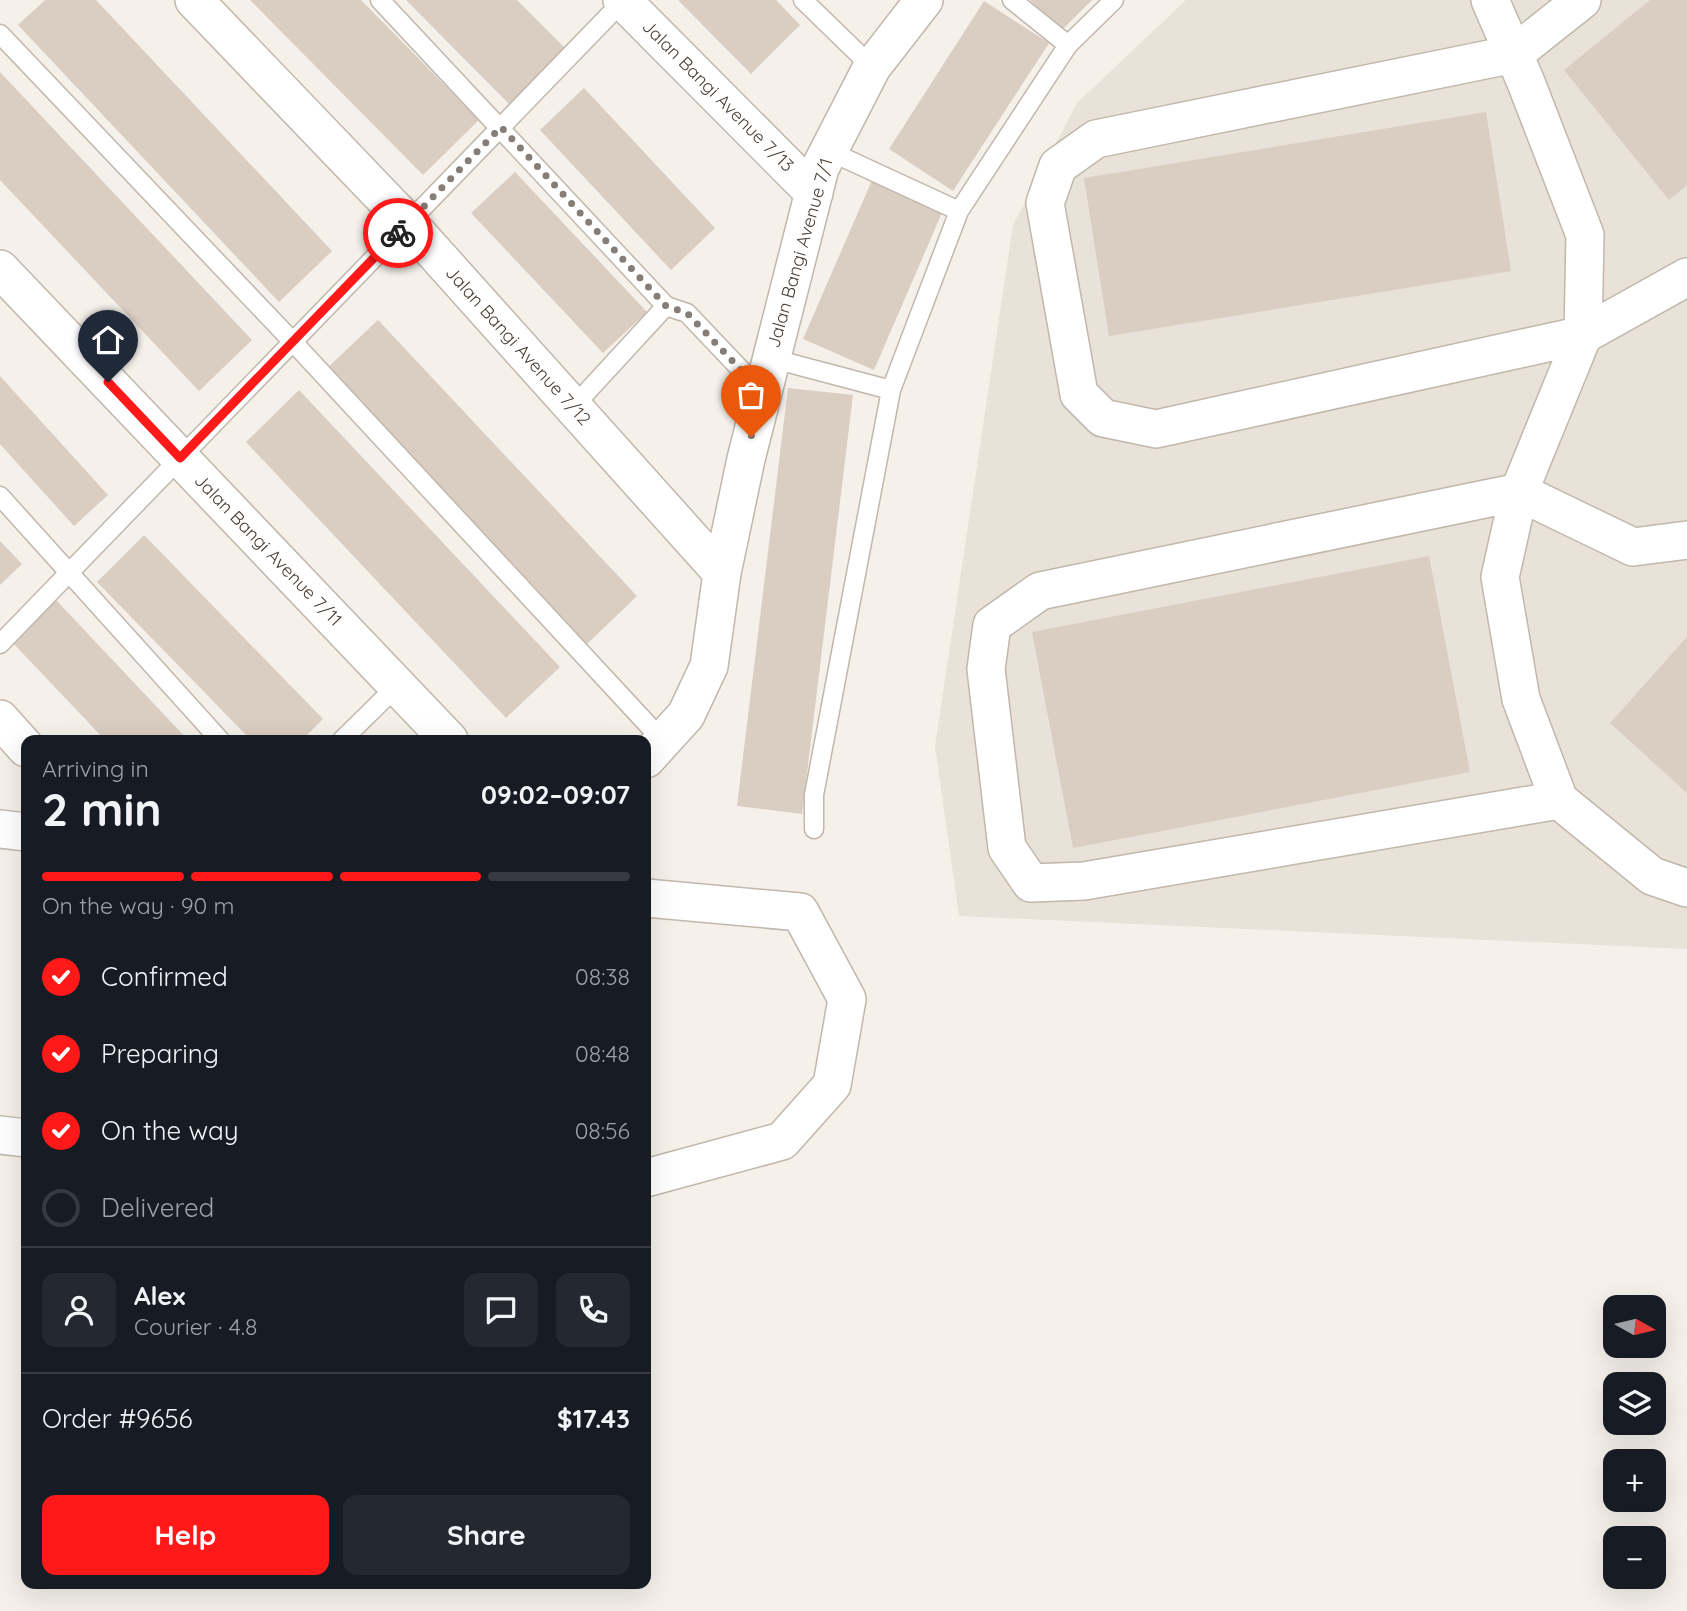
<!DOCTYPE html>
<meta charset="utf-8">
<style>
:root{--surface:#171b24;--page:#242831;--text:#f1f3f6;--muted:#9ea1a6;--line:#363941;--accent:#ff1918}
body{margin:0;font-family:Quicksand,sans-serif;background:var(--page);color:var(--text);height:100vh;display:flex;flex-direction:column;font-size:26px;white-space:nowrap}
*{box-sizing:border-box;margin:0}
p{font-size:23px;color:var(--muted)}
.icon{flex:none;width:38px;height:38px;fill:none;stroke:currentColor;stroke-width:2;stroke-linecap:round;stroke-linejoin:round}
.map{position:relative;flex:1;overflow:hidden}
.sheet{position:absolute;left:21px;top:735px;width:630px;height:854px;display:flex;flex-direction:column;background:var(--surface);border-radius:14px;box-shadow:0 7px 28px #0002}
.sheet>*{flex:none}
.needle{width:46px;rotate:98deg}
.fabs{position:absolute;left:1603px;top:1295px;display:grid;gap:14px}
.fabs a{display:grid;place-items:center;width:63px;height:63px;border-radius:14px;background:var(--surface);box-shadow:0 7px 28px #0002;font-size:35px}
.pin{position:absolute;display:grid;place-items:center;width:60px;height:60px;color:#fff;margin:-72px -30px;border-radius:50% 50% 50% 0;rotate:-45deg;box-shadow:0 0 7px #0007}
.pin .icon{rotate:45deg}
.courier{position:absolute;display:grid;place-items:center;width:70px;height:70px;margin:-35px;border:5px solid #ff1918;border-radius:50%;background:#fff;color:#222;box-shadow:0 2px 9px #0007}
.head em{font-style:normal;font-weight:800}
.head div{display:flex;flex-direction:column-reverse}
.head{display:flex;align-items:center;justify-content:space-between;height:119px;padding:0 21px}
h1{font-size:46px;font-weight:800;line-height:52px}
.bar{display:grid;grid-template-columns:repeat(4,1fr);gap:10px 7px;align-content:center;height:84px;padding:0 21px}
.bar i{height:9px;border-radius:5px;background:var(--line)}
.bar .active{background:var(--accent)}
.bar p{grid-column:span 4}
.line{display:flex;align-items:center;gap:18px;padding:0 21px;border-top:2px solid var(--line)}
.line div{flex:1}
.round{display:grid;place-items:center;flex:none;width:74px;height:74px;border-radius:14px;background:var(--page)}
ol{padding:0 21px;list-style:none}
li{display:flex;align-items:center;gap:21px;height:77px}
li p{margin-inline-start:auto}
li .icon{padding:7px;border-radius:50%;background:var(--accent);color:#fff;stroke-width:4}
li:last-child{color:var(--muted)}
li i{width:38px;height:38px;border:4px solid var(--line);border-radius:50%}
.primary-button{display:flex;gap:14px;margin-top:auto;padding:14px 21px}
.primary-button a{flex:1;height:80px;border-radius:14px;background:var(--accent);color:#fff;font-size:28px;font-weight:800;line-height:80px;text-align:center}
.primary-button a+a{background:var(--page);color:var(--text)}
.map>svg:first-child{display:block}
</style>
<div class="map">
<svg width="1687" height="1611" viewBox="0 0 1687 1611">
<rect width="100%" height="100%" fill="#f5f0ea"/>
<!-- residential -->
<path fill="#e9e2d8" d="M1186,0H1687V949L959,916L935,746L1013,225L1077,103Z"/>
<!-- building -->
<path fill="#dacdc2" d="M45,0H96L332,251L279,302L18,25Z
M250,0H361L479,120L423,175Z
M406,0H517L565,48L509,104Z
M678,0H776L800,25L751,74Z
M1030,0H1092L1061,31Z
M1650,0H1687V185L1669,200L1564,70Z
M984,1L1049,43L953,191L889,149Z
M0,72L252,340L199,391L0,180Z
M584,88L715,228L671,270L540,130Z
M1486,112L1511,271L1109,336L1084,178Z
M515,172L647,312L603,353L471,213Z
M873,178L944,208L874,370L803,339Z
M378,320L637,596L584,647L324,371Z
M0,376L108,495L74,526L0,444Z
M788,388L853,395L802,814L737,806Z
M299,390L560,667L506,718L246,442Z
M144,535L323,719L302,740H251L97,582Z
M0,541L22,564L0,585Z
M1429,556L1470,772L1073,848L1032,632Z
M56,600L188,740H105L12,642Z
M1687,637V793L1610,723Z"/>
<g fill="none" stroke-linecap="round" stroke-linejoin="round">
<defs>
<path id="service" d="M380,0L666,306
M803,0L872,67
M1012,0L1068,45
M0,34L293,342L663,741
M829,151L959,211
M770,358L891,390
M573,407L666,306L687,313L762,392
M0,496L220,740
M0,644L623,1
M342,740L397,686
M814,829V795L891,390L959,211L1068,45L1114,0"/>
<path id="minor" d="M194,0L408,223L722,573
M622,0L814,193
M1490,0L1525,80L1585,235L1583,335L1519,492L1500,577L1521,699L1559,800L1652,876L1687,888
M1582,0L1514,54L1096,139L1058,166L1045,203L1079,394L1103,418L1156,429L1583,335L1687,277
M0,269L449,740
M0,719L26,748
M646,759L686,715L709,666L722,573L746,459L820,168L872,67L924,0
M1559,800L1084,881L1031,883L1007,848L986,669L992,625L1040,591L1519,492L1633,547L1687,540
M0,829L26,832
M646,898L800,912L847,999L832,1085L782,1141L646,1178
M0,1135L26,1138"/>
</defs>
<!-- service casing -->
<use href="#service" stroke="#c1b7ac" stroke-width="21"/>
<!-- minor casing -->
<use href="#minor" stroke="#c1b7ac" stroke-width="40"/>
<!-- service -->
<use href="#service" stroke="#fff" stroke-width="18"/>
<!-- minor -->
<use href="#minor" stroke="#fff" stroke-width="37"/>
</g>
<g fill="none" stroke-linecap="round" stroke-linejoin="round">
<!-- done -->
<path stroke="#867e76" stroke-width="7" stroke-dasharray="0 12.6" d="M398,233L501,127L666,306L687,313L762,392L751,437"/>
<!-- route -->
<path stroke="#ff1918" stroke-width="9" d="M108,382L180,458L398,233"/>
</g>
<g text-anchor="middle" stroke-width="5" stroke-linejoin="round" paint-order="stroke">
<!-- street labels -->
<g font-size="18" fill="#4a4038" stroke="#fff">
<text transform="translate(718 96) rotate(45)" y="6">Jalan Bangi Avenue 7/13</text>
<text transform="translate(800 253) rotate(-74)" y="6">Jalan Bangi Avenue 7/1</text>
<text transform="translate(518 346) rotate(48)" y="6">Jalan Bangi Avenue 7/12</text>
<text transform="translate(268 550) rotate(46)" y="6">Jalan Bangi Avenue 7/11</text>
</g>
</g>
</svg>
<div class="fabs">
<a><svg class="needle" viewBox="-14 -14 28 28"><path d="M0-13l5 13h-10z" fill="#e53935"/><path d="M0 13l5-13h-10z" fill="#9ea1a6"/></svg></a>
<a><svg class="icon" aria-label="layers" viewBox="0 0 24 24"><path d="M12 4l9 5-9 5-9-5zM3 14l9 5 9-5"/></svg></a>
<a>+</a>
<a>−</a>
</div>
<div class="pin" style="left:751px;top:437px;background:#ea580c"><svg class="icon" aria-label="bag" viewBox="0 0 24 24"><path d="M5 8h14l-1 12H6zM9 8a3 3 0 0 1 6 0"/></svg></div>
<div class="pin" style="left:108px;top:382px;background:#1f2937"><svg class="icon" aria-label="home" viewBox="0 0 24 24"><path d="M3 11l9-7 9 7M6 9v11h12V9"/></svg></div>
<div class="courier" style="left:398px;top:233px"><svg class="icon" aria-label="bike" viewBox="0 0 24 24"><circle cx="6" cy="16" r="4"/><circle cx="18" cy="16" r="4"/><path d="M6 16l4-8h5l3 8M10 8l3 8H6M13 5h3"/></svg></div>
<section class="sheet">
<div class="head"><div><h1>2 min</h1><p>Arriving in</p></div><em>09:02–09:07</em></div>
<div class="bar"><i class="active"></i><i class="active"></i><i class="active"></i><i></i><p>On the way · 90 m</p></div>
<ol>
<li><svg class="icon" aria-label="check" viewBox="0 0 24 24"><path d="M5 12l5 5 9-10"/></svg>Confirmed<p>08:38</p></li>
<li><svg class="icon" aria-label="check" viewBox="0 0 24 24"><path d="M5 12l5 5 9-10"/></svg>Preparing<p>08:48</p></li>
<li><svg class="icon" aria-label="check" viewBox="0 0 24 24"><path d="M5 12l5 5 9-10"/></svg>On the way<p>08:56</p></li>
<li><i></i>Delivered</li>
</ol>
<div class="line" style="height:126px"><a class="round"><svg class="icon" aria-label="person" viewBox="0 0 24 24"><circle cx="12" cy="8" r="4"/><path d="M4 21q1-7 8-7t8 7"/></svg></a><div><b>Alex</b><p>Courier · 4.8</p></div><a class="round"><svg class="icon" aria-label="chat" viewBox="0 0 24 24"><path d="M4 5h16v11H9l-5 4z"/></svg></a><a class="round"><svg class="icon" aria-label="phone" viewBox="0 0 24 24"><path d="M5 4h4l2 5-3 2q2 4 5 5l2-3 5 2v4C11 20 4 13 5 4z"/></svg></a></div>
<div class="line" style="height:91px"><div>Order #9656</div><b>$17.43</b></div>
<div class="primary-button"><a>Help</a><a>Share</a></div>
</section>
</div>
